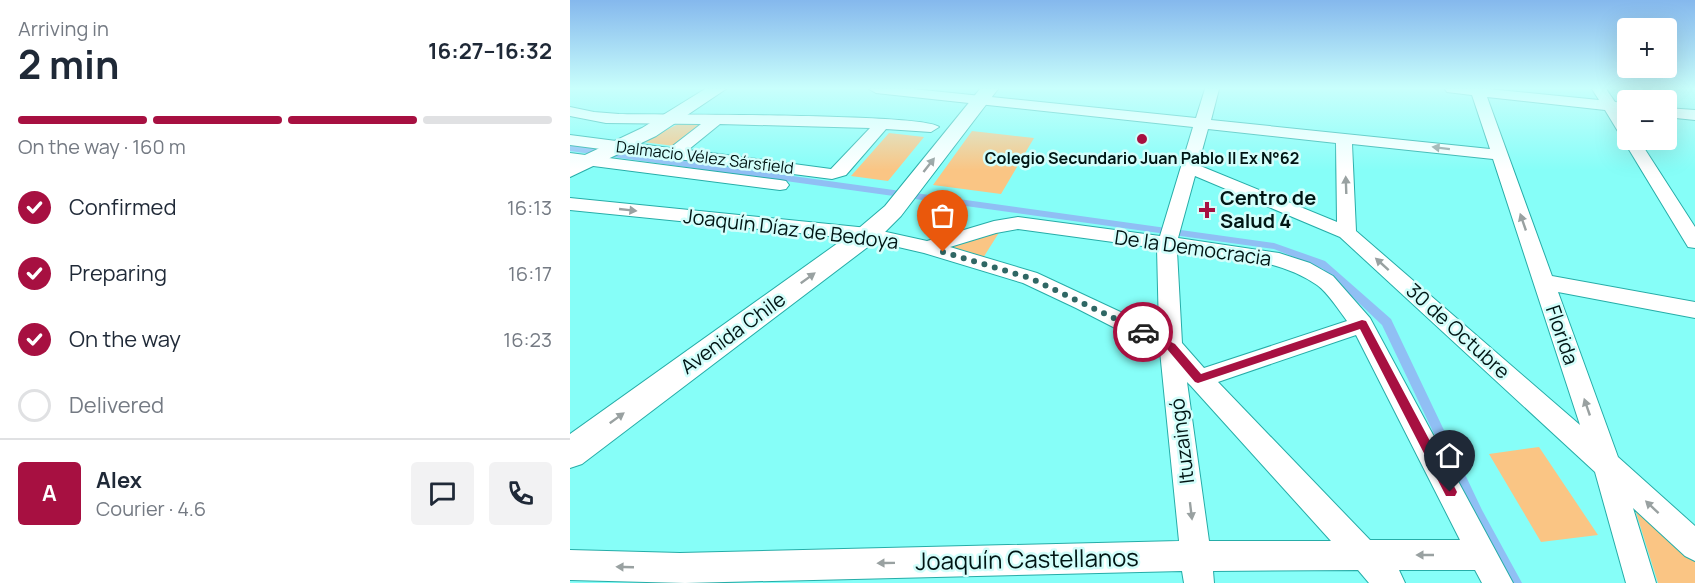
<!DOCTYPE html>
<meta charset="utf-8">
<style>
:root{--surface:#fff;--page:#f2f2f3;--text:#1f2937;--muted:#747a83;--line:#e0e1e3;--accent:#a71041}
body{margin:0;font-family:Manrope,sans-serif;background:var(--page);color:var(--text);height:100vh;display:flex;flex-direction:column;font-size:22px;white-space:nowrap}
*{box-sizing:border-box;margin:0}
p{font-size:20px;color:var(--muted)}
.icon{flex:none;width:33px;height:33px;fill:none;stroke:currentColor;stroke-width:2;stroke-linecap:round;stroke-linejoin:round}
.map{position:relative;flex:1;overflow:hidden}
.details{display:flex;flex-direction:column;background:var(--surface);width:570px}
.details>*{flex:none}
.tools{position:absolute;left:1047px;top:18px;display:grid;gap:12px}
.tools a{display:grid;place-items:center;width:60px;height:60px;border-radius:6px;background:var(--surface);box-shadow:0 6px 24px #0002;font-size:30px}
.pin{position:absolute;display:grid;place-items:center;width:51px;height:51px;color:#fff;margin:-62px -26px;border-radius:50% 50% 50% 0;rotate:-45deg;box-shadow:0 0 6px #0007}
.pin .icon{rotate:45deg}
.courier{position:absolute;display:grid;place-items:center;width:60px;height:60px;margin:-30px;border:4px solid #a71041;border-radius:50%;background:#fff;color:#222;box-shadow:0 2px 8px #0007}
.head em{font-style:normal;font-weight:700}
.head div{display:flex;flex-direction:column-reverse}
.head{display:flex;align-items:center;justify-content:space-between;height:102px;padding:0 18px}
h1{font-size:39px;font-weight:700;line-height:45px}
.bar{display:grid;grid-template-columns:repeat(4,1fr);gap:9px 6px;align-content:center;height:72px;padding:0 18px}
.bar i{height:8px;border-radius:4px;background:var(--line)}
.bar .selected{background:var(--accent)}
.bar p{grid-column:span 4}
.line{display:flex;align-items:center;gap:15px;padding:0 18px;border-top:2px solid var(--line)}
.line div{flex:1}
.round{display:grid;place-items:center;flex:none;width:63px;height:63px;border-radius:6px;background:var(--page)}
ol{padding:0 18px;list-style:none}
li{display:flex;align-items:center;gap:18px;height:66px}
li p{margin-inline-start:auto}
li .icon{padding:6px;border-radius:50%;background:var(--accent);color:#fff;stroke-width:4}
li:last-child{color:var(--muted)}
li i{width:33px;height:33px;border:3px solid var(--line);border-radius:50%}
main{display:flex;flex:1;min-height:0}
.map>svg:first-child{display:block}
</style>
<main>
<section class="details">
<div class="head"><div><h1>2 min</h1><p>Arriving in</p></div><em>16:27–16:32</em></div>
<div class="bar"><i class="selected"></i><i class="selected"></i><i class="selected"></i><i></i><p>On the way · 160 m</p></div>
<ol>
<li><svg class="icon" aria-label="check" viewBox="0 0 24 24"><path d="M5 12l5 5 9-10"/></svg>Confirmed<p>16:13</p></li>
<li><svg class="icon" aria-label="check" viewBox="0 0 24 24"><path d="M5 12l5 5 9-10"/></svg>Preparing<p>16:17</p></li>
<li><svg class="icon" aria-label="check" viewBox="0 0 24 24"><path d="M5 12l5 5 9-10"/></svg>On the way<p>16:23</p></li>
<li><i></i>Delivered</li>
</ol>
<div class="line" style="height:108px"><b class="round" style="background:var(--accent);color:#fff">A</b><div><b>Alex</b><p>Courier · 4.6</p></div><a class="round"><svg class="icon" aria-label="chat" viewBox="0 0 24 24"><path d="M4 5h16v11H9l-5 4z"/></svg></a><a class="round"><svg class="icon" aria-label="phone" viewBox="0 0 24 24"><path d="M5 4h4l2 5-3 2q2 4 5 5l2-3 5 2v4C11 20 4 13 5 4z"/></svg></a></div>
</section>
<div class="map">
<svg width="1125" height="583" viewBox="0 0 1125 583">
<rect width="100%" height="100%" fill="#86fef8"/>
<!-- green -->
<path fill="#fac584" d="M112,122L136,123L104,146L73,142Z
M402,131L464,138L431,194L363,185Z
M319,133L354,137L318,181L281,176Z
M430,231L413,258L369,247Z
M969,447L1028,535L971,542L919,454Z
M1063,503L1125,561V583H1088Z"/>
<!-- water -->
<path fill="#90bff4" d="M0,145L704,243L755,261L821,319L912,510L952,583H939L901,511L812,325L753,269L704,249L0,151Z"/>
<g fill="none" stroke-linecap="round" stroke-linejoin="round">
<defs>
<path id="minor" d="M299,89H343L626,118L635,89H649L641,120L920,149L902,95L877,92L875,89H918L1029,100L1022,89H1036L1045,102L1058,103V112H1051L1058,122V140H1069L1125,227V248L1118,247L1035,110L917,97L982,276L1125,302V318L988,292L1048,457L1125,526V561L1115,556L1063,508L1086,583H1056L1025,472L770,237L625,176L608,238L709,253L740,263L763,276L800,318L943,583H912L905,570H829L835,583H799L788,570L643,571L644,583H614L612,571L115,583L0,580V550L110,553L609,541L590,351L506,308L453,283L354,253L298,240L0,210V198L298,228L357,241L424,221L448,217L590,236L623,127L306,93ZM638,129L766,143L767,222L628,165ZM782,144L923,159L1010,425L786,231ZM448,229L587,248L589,330L467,273L380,247L426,233ZM607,251C653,257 707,257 747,285C758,293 768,309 777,321L634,368L612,343ZM786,335L890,540H800L648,382ZM617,382L621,386L761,541H639Z
M0,107L24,112L49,114C87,115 357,113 369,127L361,132L316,129L276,175L262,179L0,145V135L100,148L131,124L36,123L0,116ZM150,124L300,128L261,169L118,150Z
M1096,108L1125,110V120L1096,117Z
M0,153L210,180L216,181L219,185L216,189L210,190L0,163Z"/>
<path id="major" d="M135,89H156L86,136L0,177V162L72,128Z
M410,89H428L331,216L307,240L12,464L0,468V434L289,228L315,206Z"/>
</defs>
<!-- minor casing -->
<use href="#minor" stroke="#26ada8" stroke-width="2"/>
<!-- major casing -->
<use href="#major" stroke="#26ada8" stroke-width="2"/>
<!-- minor -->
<use href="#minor" fill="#fff" fill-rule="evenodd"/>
<!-- major -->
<use href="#major" fill="#fff" fill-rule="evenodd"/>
</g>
<!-- one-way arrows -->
<defs><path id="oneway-solid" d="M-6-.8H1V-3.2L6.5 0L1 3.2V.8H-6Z" transform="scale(1.5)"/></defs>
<g fill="#99a1a1">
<use href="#oneway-solid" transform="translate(871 148) rotate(-173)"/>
<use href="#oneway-solid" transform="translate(359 165) rotate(-52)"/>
<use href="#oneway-solid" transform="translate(776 185) rotate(-92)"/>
<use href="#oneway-solid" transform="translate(58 210) rotate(6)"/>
<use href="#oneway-solid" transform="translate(953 222) rotate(-109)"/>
<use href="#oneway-solid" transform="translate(812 264) rotate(-138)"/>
<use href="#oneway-solid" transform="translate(238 278) rotate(-36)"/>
<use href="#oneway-solid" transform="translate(1017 407) rotate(-109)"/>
<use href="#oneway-solid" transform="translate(47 418) rotate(-36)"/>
<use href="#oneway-solid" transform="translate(1082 507) rotate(-137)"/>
<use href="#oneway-solid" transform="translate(621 511) rotate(83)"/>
<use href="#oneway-solid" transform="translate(855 555) rotate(180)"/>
<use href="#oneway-solid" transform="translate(316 563) rotate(179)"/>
<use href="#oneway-solid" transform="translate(55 567) rotate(-178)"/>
</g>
<!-- sky -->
<linearGradient id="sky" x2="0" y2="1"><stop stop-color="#85b8ed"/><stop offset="0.52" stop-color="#c9fffc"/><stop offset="1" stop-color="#c9fffc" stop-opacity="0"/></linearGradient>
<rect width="1125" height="170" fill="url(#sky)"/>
<!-- route -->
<path fill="#a71041" d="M792,320L796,321L885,488L887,492L885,496H876L790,329L628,383L625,382L597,349L568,332L573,328L605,344L631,374Z"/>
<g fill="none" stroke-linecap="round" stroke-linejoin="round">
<!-- done -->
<path stroke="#2f6764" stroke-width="6" stroke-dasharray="0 10.8" d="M373,252L460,278L573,332"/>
</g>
<!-- markers -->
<g fill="#a71041" stroke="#d3fefb" stroke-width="2">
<circle cx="572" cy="139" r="6"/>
<path d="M634 201h6v6h6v6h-6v6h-6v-6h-6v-6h6z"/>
</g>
<g text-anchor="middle" stroke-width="5" stroke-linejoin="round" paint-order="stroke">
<!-- far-street labels -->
<g font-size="16" fill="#001514" stroke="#d3fefb">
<text transform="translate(135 157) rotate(7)" y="6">Dalmacio Vélez Sársfield</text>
</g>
<!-- far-poi labels -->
<g font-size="16" font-weight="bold" fill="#001514" stroke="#d3fefb">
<text x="572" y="164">Colegio Secundario Juan Pablo II Ex N°62</text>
</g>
<!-- poi labels -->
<g font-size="20" font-weight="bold" fill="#001514" stroke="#d3fefb" text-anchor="start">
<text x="650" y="205">Centro de<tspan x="650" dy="23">Salud 4</tspan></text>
</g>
<!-- street labels -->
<g font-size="20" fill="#001514" stroke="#d3fefb">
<text transform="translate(221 229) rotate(7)" y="7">Joaquín Díaz de Bedoya</text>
<text transform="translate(623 248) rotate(8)" y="7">De la Democracia</text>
<text transform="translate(888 331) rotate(42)" y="7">30 de Octubre</text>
<text transform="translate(163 333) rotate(-36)" y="7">Avenida Chile</text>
<text transform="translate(992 335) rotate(71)" y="7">Florida</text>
<text transform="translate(612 441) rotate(-97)" y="7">Ituzaingó</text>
</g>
<!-- near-street labels -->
<g font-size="24" fill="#001514" stroke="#d3fefb">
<text transform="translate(457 560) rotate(-1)" y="8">Joaquín Castellanos</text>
</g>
</g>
</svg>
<div class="tools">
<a>+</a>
<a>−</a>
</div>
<div class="pin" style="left:373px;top:252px;background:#ea580c"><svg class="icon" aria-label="bag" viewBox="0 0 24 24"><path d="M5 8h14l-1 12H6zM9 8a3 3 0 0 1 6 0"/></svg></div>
<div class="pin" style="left:880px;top:492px;background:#1f2937"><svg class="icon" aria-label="home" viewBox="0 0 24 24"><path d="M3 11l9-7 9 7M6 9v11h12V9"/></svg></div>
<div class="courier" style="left:573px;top:332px"><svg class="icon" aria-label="car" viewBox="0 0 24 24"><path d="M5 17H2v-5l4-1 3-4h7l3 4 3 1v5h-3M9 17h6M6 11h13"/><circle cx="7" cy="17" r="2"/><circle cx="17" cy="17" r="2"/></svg></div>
</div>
</main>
